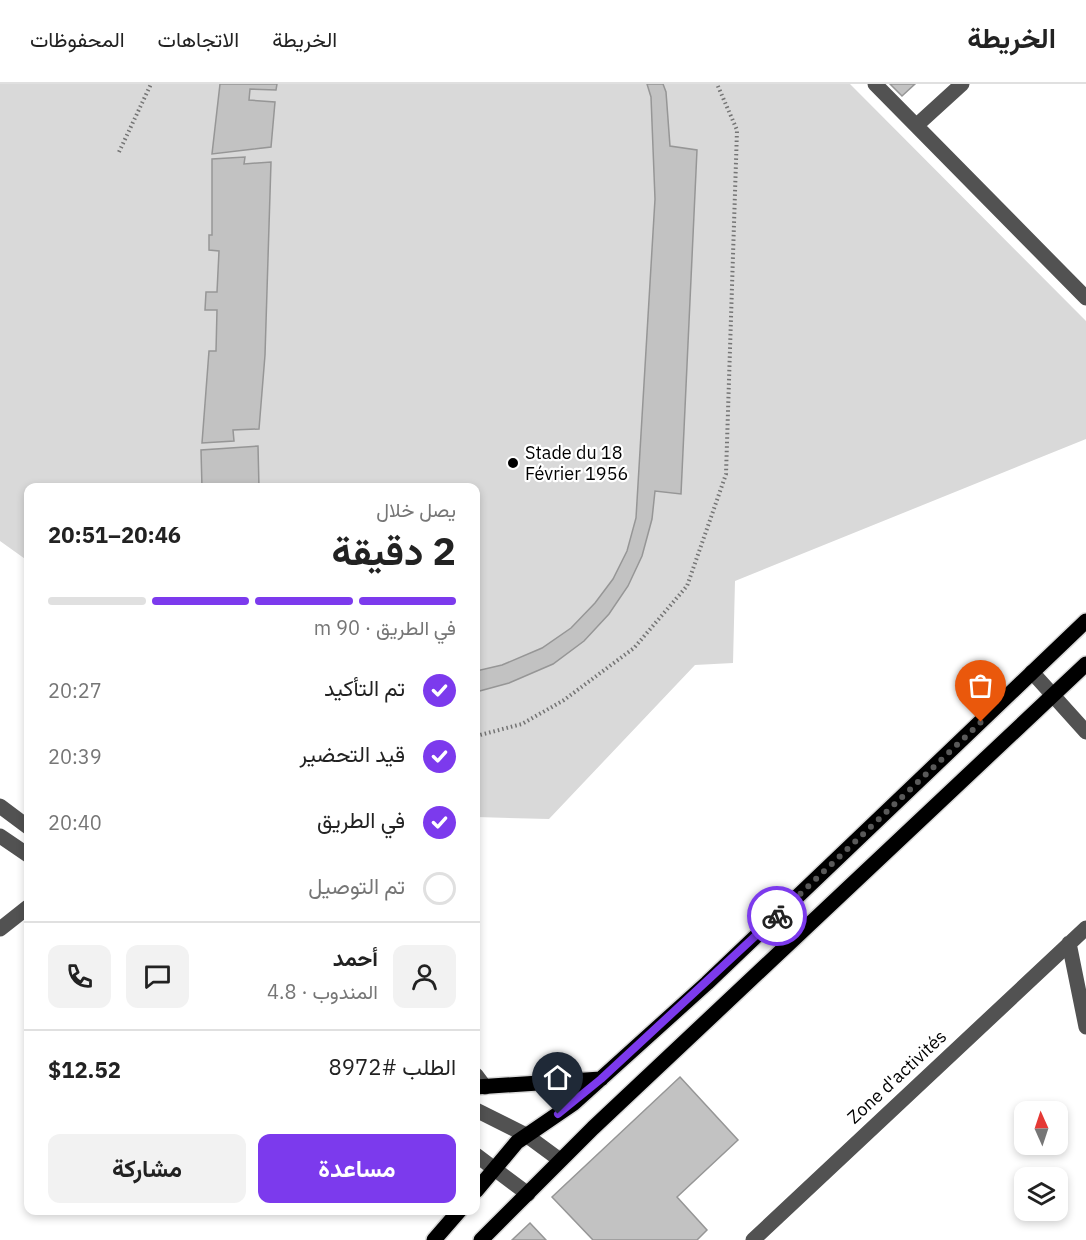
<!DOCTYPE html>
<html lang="ar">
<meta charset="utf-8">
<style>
:root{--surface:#fff;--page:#f2f2f2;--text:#222;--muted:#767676;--line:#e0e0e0;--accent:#7c3aed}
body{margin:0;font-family:"IBM Plex Sans",Vazirmatn,sans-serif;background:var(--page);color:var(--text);direction:rtl;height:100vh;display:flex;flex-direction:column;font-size:22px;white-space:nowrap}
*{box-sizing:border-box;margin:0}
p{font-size:20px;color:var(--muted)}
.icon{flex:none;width:33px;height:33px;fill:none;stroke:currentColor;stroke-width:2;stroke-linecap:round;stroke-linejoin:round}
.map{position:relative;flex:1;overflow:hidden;direction:ltr}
.details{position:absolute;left:24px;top:399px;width:456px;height:732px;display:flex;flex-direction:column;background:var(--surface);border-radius:12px;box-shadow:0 3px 9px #0003;direction:rtl}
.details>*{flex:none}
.needle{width:39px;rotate:357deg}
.buttons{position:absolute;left:1014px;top:1017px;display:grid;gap:12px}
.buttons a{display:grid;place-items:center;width:54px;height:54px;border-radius:12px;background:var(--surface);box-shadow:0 3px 9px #0003;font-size:30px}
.pin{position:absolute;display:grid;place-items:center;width:51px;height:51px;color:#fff;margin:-62px -26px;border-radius:50% 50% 50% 0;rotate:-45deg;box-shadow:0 0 6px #0007}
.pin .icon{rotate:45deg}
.courier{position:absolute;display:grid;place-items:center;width:60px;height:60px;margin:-30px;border:4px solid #7c3aed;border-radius:50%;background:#fff;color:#222;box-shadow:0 2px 8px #0007}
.head em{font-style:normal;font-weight:700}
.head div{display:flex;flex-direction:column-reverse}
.head{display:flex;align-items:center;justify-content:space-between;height:102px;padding:0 24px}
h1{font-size:39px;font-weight:700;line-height:45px}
.bar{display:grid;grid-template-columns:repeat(4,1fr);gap:9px 6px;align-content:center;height:72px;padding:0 24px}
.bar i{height:8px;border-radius:4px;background:var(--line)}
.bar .selected{background:var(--accent)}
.bar p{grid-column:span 4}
.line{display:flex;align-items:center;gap:15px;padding:0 24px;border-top:2px solid var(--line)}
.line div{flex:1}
.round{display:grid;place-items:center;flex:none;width:63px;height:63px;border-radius:12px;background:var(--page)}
ol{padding:0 24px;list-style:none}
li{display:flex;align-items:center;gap:18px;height:66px}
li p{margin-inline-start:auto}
li .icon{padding:6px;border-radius:50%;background:var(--accent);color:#fff;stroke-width:4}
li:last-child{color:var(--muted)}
li i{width:33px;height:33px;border:3px solid var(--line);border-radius:50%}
.action{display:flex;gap:12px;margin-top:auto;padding:12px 24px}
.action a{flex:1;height:69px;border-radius:12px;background:var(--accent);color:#fff;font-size:24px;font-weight:700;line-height:69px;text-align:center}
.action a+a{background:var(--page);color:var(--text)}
header{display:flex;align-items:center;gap:36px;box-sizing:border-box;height:84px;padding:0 30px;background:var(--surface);border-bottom:2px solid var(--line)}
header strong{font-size:28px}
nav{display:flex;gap:33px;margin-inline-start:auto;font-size:21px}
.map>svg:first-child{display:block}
</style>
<header>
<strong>الخريطة</strong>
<nav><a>الخريطة</a><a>الاتجاهات</a><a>المحفوظات</a></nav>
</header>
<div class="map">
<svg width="1086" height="1156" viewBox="0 0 1086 1156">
<rect width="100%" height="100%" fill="#fff"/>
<!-- pitch -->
<path fill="#d9d9d9" d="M0,0H850L1086,237V355L735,497L733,579L695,581L549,735L476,733V404H28V477L0,457Z"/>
<!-- building -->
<path fill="#c2c2c2" stroke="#969696" stroke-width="1.5" d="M220,0H277L276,6L250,5L249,16L275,18L271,63L212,70Z
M647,0H663L666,8L670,62L697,66L681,410L655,407L652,435L642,472L628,502L609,530L584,557L553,580L509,599L476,608V587L502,581L542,564L571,544L595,519L613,495L627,467L636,434L655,115L651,13Z
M890,0H915L902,12Z
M245,73L244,80L271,78L265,271L259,345L233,346L234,357L202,359L209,267H216L217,226H205L206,208H217L219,167L209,166V151H212V75Z
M258,362L259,404H202L201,366Z
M680,993L738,1056L677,1113L707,1146L697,1156H593L552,1113Z
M530,1139L546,1156H512Z"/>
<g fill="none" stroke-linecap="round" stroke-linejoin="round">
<defs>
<path id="major" d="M476,1003L601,995
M476,1107L517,1058L574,1019L707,899L1086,537
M434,1156L460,1126
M481,1156L593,1044L1086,580"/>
</defs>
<!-- major casing -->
<use href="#major" stroke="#dbdbdb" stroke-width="18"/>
<!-- path -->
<path stroke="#747474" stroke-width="4" stroke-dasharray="1.5 3" stroke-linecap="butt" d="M119,68L151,0
M476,652L522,640L564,616L634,564L687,502L726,390L737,46L717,0"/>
<!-- minor -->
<path stroke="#525252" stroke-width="15" d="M875,0L1086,214
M917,41L962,0
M1032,588L1086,648
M0,722L28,743
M0,752L28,771
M0,845L28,823
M1069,859L1086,943
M476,991L485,1003
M476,1026L526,1051L560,1076
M476,1071L528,1110
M753,1156L1086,844"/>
<!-- major -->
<use href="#major" stroke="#000" stroke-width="15"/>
</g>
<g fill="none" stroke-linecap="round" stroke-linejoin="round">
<!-- done -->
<path stroke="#595959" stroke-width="6" stroke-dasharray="0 10.8" d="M777,832L981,638"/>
<!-- route -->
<path stroke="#7c3aed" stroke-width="8" d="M558,1030L601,995L777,832"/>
</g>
<!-- markers -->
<circle fill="#000" stroke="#fff" stroke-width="2" cx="513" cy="379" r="6"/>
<g text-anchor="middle" stroke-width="4.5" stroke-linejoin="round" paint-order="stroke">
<!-- poi labels -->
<g font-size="18" fill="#000" stroke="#fff" text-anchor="start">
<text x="525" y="375">Stade du 18<tspan x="525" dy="21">Février 1956</tspan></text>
</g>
<!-- street labels -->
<g font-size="18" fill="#000" stroke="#fff">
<text transform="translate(897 993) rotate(-43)" y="6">Zone d'activités</text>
</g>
</g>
</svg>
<div class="buttons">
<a><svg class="needle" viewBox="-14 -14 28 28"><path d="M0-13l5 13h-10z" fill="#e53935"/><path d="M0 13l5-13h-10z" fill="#767676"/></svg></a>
<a><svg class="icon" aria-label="layers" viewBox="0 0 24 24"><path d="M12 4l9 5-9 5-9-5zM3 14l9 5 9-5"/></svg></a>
</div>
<div class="pin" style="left:981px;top:638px;background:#ea580c"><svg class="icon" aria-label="bag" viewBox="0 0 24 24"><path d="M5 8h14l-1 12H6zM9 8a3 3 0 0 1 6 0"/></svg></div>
<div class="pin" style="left:558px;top:1030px;background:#1f2937"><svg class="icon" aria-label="home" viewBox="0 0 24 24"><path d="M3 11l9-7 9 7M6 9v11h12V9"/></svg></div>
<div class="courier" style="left:777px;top:832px"><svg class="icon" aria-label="bike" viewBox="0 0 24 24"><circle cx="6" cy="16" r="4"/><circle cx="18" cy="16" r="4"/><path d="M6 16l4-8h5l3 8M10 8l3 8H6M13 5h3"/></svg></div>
<section class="details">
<div class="head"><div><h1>2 دقيقة</h1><p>يصل خلال</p></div><em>20:46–20:51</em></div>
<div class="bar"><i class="selected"></i><i class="selected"></i><i class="selected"></i><i></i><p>في الطريق · 90 m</p></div>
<ol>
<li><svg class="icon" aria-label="check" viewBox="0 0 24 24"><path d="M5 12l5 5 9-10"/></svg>تم التأكيد<p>20:27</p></li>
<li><svg class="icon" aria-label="check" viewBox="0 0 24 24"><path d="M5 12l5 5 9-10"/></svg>قيد التحضير<p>20:39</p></li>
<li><svg class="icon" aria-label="check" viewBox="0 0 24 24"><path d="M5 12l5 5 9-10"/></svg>في الطريق<p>20:40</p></li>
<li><i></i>تم التوصيل</li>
</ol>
<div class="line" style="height:108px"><a class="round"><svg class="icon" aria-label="person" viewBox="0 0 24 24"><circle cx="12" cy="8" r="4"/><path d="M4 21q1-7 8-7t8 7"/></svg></a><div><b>أحمد</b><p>المندوب · 4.8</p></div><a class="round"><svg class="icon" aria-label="chat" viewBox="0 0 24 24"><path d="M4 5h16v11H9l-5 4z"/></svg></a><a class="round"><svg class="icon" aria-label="phone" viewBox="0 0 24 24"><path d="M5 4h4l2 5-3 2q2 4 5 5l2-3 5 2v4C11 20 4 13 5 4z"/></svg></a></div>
<div class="line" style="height:78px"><div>الطلب #8972</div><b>$12.52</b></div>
<div class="action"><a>مساعدة</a><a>مشاركة</a></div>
</section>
</div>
